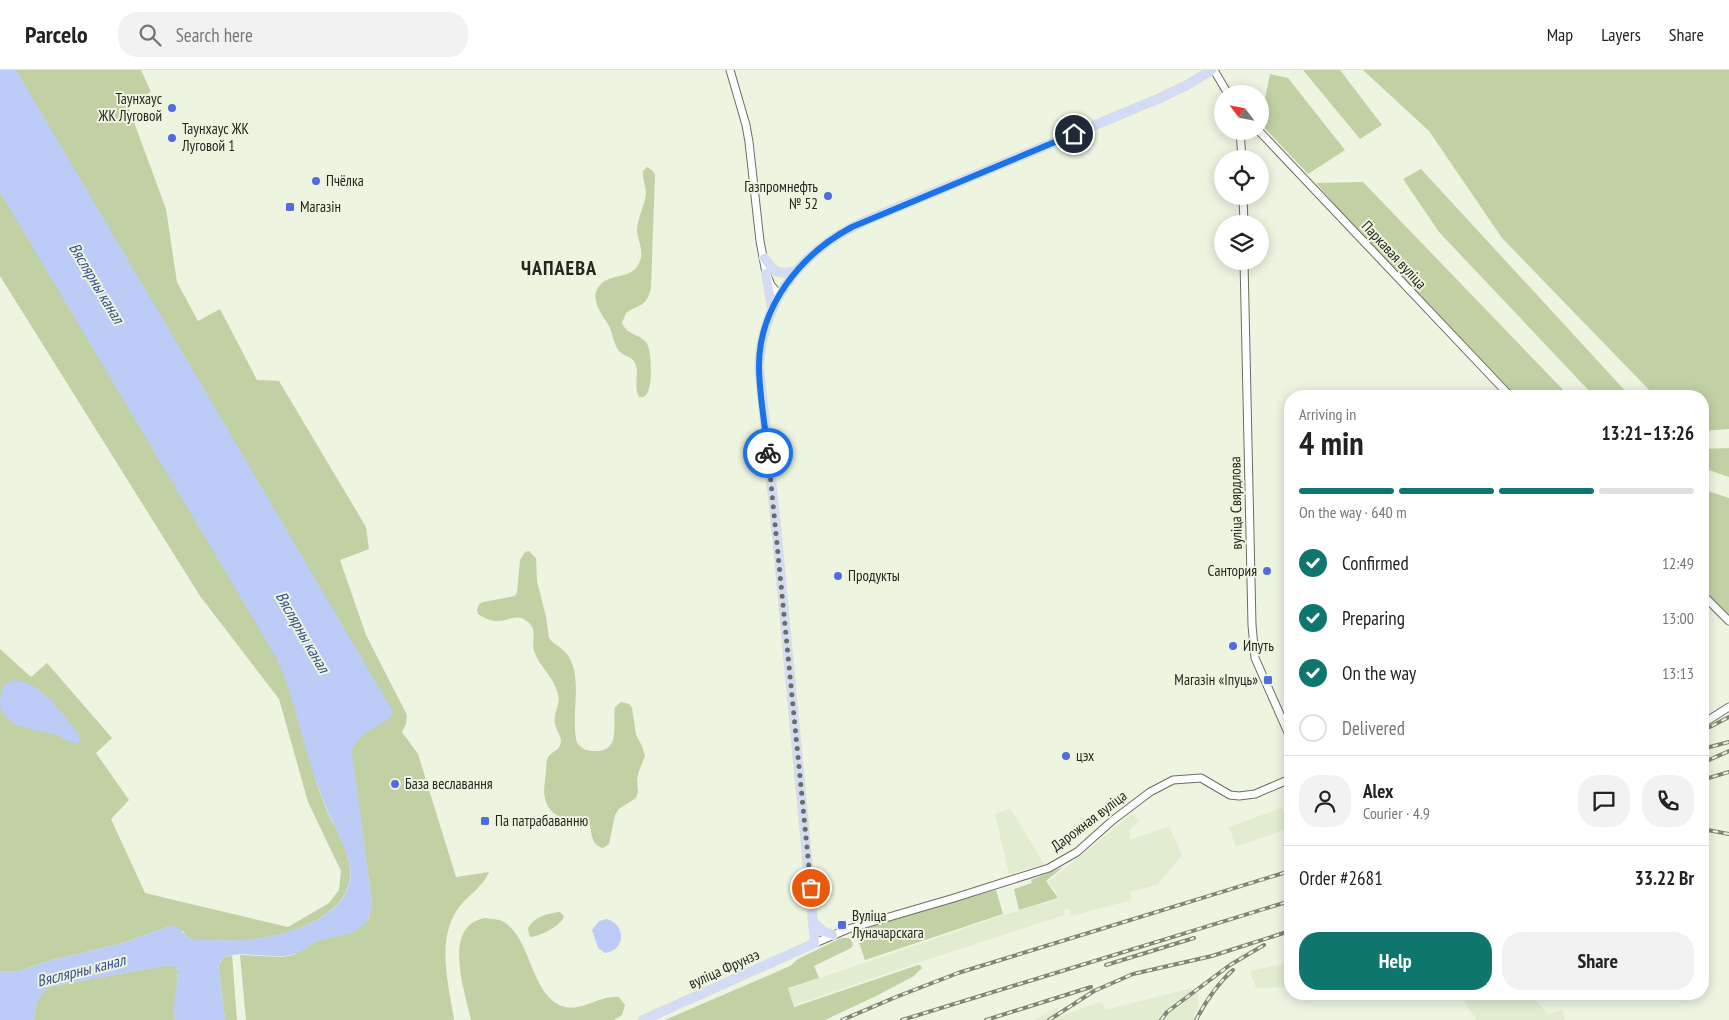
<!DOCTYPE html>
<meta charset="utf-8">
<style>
:root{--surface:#fff;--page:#f2f2f2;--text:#222;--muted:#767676;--line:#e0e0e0;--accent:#0f766e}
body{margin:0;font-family:"PT Sans Narrow",sans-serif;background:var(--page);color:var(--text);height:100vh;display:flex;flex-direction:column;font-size:19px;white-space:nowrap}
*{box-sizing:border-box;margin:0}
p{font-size:16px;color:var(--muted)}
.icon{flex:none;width:28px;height:28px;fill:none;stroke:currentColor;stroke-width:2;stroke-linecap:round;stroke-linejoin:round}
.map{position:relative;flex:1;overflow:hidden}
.details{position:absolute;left:1284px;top:320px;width:425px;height:610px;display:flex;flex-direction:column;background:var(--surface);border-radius:20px;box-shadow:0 2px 12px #0003}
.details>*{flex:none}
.needle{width:32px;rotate:302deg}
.tools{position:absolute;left:1214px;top:15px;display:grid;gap:10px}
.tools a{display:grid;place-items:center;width:55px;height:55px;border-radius:50%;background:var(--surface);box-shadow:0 2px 12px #0003;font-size:25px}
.pin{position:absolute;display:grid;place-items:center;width:42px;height:42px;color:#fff;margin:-21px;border:2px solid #fff;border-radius:50%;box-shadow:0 1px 5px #0007}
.courier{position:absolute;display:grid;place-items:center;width:50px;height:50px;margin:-25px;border:4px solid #1a73e8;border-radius:50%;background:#fff;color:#222;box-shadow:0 1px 6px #0007}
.head em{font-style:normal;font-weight:800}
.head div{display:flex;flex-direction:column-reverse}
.head{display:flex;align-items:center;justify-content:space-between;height:85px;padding:0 15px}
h1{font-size:32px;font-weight:800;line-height:38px}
.bar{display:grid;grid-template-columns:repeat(4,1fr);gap:8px 5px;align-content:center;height:60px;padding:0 15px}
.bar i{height:6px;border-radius:4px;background:var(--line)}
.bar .on{background:var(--accent)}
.bar p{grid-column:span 4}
.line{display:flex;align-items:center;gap:12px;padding:0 15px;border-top:1px solid var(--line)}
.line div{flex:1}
.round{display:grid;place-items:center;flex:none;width:52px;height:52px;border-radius:20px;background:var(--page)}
ol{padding:0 15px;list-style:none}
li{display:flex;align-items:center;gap:15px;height:55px}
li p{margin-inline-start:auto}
li .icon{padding:5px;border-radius:50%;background:var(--accent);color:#fff;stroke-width:4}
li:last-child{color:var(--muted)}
li i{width:28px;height:28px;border:2px solid var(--line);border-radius:50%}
.action{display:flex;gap:10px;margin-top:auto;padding:10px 15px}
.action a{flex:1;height:58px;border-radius:20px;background:var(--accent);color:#fff;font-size:20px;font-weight:800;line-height:58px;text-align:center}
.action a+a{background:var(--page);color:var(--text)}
header{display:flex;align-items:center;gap:30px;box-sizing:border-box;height:70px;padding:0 25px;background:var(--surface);border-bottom:1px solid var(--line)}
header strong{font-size:24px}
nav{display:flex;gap:28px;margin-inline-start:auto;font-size:18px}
.search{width:350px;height:45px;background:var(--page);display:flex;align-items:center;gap:12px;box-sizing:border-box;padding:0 18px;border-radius:20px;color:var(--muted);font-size:19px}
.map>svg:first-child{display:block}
</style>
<header>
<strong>Parcelo</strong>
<div class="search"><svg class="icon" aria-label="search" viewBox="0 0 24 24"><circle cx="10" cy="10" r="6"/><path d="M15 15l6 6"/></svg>Search here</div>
<nav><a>Map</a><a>Layers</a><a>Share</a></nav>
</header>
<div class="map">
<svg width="1729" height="950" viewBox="0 0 1729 950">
<rect width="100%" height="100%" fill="#edf4e0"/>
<!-- built -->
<path fill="#e1ecd0" d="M1010,738L1044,794L1009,804L995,744Z
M1282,738L1290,758L1236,777L1229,757Z
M1132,744L1139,751L1130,759V770L1169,756L1182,785L1157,815L1130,822L1132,830L1071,846L1069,838L1063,840L1065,845L929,889L794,935L788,919L1004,845L1059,829L1055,820L1048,812Z
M1290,893V917L1256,918L1250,901Z
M1192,918L1198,924L1199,937L1194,944L1200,950H1034L1057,937L1061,946L1102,931L1105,940Z
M1475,924H1529L1549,944L1562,940L1565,950H1477L1464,932Z"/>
<!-- green -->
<path fill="#c1d1a4" d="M0,0H141L151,22L127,33L166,139L177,212L198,251L220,239L257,310L279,311L366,457L369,479L340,490L366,565L407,645L406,654L402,662L418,684L456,807L489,802C482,819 466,826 457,840C436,872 449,915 454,950H246L240,885L283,887L293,885L315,872L368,850L372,834L352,687L314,706C319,719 323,732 329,745C337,761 348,780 350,798C355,841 297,863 263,868C240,872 217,870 194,870L187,867L183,861L170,856L123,873L48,891L17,902L0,901V579L31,607L47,593L112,668L96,683L129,730L111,749L145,823L288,857L329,833L339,820L341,801L308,732L279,629L200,526L0,206Z
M1303,0H1340L1382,55L1360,69Z
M1363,0H1729V359L1703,361L1702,326H1655L1502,168L1429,61Z
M1270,4L1288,8L1345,80L1308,104L1260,53Z
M647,97L653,101L655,105L651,217C647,238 640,233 626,243L622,253C628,266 638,263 646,272C652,279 653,318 646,325C643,328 643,327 639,327C633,317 640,304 635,293C632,286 625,287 620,282C614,276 613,265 610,258C603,244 586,228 602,213C614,203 634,209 640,191C644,181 638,171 637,161C637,148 645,136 646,123C646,116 642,109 643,101Z
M1421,99L1630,326H1594L1439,162L1403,109Z
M1363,112L1569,326H1514L1369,174L1316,113Z
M1729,378V407L1703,398V379Z
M1702,419L1729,428V546L1703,519Z
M529,481L536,488L537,511L546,547L549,568C554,575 564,578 569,587C583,611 570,646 577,673C582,679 587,681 594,681C622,682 612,654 615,637L621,632L629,634L632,638L636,665L642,676L645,686L639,701L637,709L638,722L636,728L619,739L615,745L609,774L603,778C588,774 594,760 587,749C574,742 561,755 549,738C541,726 545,714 546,701C547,696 545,691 549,686C553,681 560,680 561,672C561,665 556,660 555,654C553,643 561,634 558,624C554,607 539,596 534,581C531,570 538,560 528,552C518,543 510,550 500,551C492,552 484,548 478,544L477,540L479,534L483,532L515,526L517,522L520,490L525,482Z
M1063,797L1046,811L1058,828L1019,840L1014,819L1032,813L1031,810Z
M996,820L1003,844L865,890L857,867L858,863L864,858Z
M560,842L564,846C562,855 541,866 531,867L529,865L528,858C534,847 548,843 560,842Z
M485,848C492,849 499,849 504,852C531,869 530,920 559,935C580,945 599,924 619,927L625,935L622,945L614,950H471C465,921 441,856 485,848Z
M841,868H849L851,870L853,875L851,878L814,896L819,908L788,918L794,937L918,895H920L922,898L914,906L878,925L825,950H665L774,903L790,896L798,889Z
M232,885L237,950H225L219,902V894L223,888Z
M168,895L175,896L178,901L174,947L175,950H34C36,935 37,923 52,916Z"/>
<!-- water -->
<path fill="#bdccf6" d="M0,0H16L173,266L392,640V646L389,648C376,658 356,665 352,682L372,834C368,869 342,862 317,872C306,876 298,885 285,886C271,888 234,880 224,888C219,891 218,896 219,902L225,950H175L173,941L178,904L177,898L170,895L52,916C37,923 36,935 34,950H0V901L17,902L48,891L123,873L170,856L178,857L187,867L194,870C217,870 240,871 262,868C297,863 357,841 350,797C347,779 337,761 329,744C324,733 320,721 315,709C301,668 294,626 276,587L0,122Z
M13,610C42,611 62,644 79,664L80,669L78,673C70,675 62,666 53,664C35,659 1,658 0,633C0,626 1,620 5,614Z
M607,849C626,854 626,881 605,883L598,878L592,860L599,851Z"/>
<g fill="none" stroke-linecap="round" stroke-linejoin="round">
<defs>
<path id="secondary" d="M730,0L746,55L749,72L760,171L766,203L771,215L779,225
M1214,0L1228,24
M1240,61L1242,89
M1259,61L1510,326
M1243,126L1244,154
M1244,191L1252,555L1255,588L1290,667
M1702,524L1729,551
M1702,654L1729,637
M815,873L848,859L954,828L1049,798L1077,782L1113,750L1150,722L1173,710L1201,708L1230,725L1239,726L1255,724L1290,709"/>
<path id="primary" d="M764,188C774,203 779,205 796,201
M766,203L772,238
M815,854L824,862L833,865
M643,950L815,873L776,456L759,297C763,227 804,178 867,150L1160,28L1187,15L1212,0"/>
</defs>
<!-- secondary casing -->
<use href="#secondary" stroke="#696f5d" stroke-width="9"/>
<!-- primary casing -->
<use href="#primary" stroke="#dcdcdb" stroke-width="10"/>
<!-- secondary -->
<use href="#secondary" stroke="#fff" stroke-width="7"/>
<!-- primary -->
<use href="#primary" stroke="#d3dcf7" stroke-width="8"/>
<defs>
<path id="rail" d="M1702,661L1729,647
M1702,679L1729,672
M1702,693L1729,681
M1702,710L1729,702
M1702,759L1729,764
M1106,895L1194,868
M842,950L896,927L958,903L1290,801
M902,950L1290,831
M986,950L1091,917
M1049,950L1094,921L1133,904L1212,886L1290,861
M1161,950L1167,942L1230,895L1264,875
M1196,950C1206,931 1217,914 1233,900"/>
</defs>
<!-- rail casing -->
<use href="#rail" stroke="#808577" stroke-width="4"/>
<!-- rail -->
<use href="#rail" stroke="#edf4e0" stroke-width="2" stroke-dasharray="5.5" stroke-linecap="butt"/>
</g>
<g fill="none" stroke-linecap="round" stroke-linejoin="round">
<!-- done -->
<path stroke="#6a6f63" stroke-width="5" stroke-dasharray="0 9" d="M768,383L811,818"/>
<!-- route -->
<path stroke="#1a73e8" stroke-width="6" d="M768,383C765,355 759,323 759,296C759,236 801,184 852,157L1074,64"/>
</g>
<!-- markers -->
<g fill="#506ce1" stroke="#edf4e0" stroke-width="2">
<circle cx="172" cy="38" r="5"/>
<circle cx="172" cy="68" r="5"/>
<circle cx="316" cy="111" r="5"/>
<circle cx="828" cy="126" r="5"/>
<rect x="285" y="132" width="10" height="10" rx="2.5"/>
<circle cx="1267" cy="501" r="5"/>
<circle cx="838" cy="506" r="5"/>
<circle cx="1233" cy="576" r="5"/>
<rect x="1263" y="605" width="10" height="10" rx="2.5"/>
<circle cx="1066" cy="686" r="5"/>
<circle cx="395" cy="714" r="5"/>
<rect x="480" y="746" width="10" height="10" rx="2.5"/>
<rect x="837" y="850" width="10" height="10" rx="2.5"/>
</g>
<g text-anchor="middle" stroke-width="4" stroke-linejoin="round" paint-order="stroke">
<!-- poi labels -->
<g font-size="15" fill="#24271f" stroke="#edf4e0" text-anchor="start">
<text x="162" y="34" text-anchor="end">Таунхаус<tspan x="162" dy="17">ЖК Луговой</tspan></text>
<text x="182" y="64">Таунхаус ЖК<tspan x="182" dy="17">Луговой 1</tspan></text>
<text x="326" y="116">Пчёлка</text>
<text x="818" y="122" text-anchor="end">Газпромнефть<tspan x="818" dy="17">№ 52</tspan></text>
<text x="300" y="142">Магазін</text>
<text x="1257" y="506" text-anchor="end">Сантория</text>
<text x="848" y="511">Продукты</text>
<text x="1243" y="581">Ипуть</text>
<text x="1258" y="615" text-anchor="end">Магазін «Іпуць»</text>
<text x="1076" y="691">цэх</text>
<text x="405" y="719">База веславання</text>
<text x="495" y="756">Па патрабаванню</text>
<text x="852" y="851">Вуліца<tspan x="852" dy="17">Луначарскага</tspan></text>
</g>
<!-- street labels -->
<g font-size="15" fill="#24271f" stroke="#edf4e0">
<text transform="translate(1394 185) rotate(47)" y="5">Паркавая вуліца</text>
<text transform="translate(1236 433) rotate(-91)" y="5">вуліца Свярдлова</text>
<text transform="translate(1089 751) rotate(-37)" y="5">Дарожная вуліца</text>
<text transform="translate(724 899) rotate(-24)" y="5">вуліца Фрунзэ</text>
</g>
<!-- water labels -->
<g font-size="16" font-style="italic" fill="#3b4e8d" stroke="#edf4e0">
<text transform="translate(97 213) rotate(59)" y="6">Вяслярны канал</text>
<text transform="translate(303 562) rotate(60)" y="6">Вяслярны канал</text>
<text transform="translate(81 900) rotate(-14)" y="6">Вяслярны канал</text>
</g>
<!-- district labels -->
<g font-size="20" font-weight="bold" letter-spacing="1" fill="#24271f" stroke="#edf4e0">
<text x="559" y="205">ЧАПАЕВА</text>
</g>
</g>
</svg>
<div class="tools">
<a><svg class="needle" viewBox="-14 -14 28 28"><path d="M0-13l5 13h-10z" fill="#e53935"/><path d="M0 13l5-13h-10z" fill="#767676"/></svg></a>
<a><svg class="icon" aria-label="locate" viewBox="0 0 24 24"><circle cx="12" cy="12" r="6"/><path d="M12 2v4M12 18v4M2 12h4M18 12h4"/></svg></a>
<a><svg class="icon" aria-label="layers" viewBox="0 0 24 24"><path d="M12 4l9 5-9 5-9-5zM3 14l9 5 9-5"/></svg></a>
</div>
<div class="pin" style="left:811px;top:818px;background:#ea580c"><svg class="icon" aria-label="bag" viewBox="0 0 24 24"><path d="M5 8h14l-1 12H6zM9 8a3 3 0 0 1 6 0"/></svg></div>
<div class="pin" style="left:1074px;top:64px;background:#1f2937"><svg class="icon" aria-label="home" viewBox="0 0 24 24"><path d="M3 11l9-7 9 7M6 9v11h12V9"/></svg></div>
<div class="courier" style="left:768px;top:383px"><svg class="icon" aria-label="bike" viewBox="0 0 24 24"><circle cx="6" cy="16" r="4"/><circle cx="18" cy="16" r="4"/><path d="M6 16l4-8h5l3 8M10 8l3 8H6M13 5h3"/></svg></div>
<section class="details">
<div class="head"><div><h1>4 min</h1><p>Arriving in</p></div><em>13:21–13:26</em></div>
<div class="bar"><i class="on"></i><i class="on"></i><i class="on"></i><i></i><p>On the way · 640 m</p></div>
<ol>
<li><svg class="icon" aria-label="check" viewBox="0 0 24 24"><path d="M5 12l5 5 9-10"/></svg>Confirmed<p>12:49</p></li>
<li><svg class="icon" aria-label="check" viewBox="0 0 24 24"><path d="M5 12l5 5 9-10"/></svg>Preparing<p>13:00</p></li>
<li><svg class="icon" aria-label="check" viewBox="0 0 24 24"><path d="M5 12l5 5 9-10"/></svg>On the way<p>13:13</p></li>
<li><i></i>Delivered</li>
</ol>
<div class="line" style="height:90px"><a class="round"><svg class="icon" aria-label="person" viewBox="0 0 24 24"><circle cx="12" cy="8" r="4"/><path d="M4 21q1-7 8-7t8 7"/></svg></a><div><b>Alex</b><p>Courier · 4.9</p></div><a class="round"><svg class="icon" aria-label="chat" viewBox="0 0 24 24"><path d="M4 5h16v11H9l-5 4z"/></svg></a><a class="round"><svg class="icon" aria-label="phone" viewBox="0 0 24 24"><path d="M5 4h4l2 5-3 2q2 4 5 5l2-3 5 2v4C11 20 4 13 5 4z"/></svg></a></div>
<div class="line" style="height:65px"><div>Order #2681</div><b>33.22 Br</b></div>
<div class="action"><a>Help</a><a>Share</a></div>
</section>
</div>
